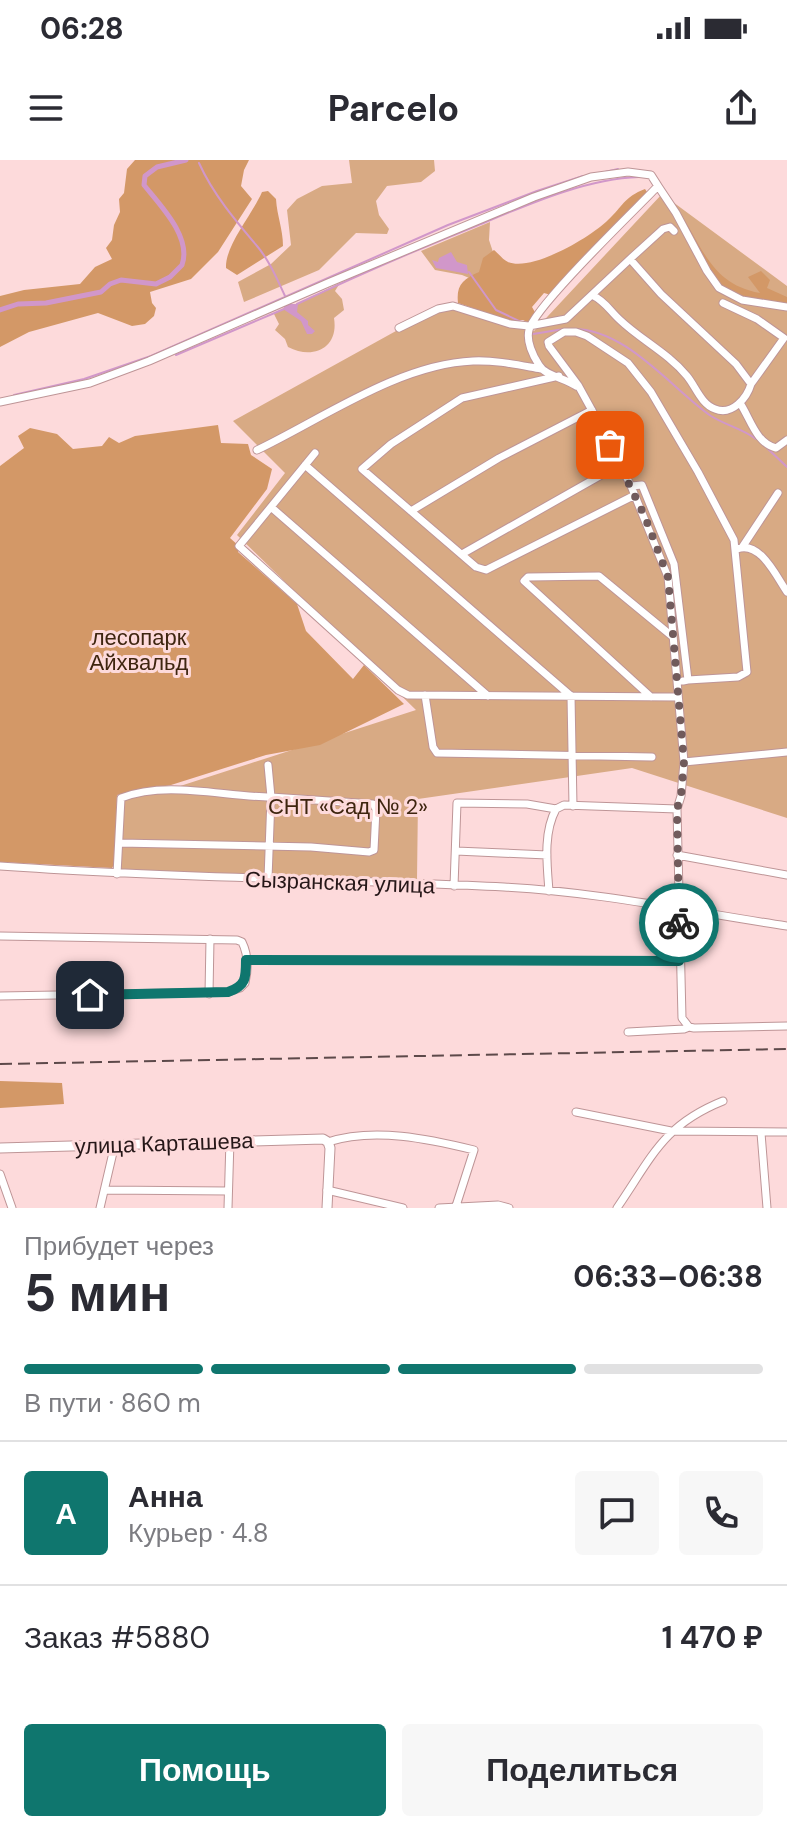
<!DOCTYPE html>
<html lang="ru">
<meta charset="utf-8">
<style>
:root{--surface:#fff;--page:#f7f7f7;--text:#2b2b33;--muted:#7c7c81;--line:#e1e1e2;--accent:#0f766e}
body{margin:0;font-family:"DM Sans",sans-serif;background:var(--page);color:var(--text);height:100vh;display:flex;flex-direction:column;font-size:30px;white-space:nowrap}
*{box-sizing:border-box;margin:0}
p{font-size:26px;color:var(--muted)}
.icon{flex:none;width:44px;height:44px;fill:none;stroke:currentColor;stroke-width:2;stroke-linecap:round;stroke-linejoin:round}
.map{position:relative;height:1048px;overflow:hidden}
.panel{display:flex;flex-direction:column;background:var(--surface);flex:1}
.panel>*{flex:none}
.pin{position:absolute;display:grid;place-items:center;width:68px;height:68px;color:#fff;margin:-34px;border-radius:16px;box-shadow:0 4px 12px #0006}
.courier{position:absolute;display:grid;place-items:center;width:80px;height:80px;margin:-40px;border:6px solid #0f766e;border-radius:50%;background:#fff;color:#222;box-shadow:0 2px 10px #0007}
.summary em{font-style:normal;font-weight:700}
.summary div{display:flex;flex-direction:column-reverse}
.summary{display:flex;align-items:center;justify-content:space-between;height:136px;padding:0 24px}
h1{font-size:52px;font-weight:700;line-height:60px}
.bar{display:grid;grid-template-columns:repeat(4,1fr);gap:12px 8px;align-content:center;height:96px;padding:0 24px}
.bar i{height:10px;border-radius:6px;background:var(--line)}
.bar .on{background:var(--accent)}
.bar p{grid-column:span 4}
.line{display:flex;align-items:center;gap:20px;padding:0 24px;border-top:2px solid var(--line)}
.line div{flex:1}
.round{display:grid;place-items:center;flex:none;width:84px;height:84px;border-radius:8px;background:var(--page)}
.primary-button{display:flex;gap:16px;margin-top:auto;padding:16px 24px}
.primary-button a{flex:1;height:92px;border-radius:8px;background:var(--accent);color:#fff;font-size:32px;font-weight:700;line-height:92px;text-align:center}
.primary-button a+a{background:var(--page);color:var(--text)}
.status{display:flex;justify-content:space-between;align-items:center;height:56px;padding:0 40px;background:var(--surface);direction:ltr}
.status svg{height:22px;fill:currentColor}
header{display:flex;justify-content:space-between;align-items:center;height:104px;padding:0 24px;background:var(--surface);font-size:36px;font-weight:700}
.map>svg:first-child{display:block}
</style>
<div class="status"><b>06:28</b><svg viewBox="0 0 49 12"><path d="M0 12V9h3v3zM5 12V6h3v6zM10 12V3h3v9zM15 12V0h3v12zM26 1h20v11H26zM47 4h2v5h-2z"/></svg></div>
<header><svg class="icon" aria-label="menu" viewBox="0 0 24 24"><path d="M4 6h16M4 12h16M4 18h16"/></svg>Parcelo<svg class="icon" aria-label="share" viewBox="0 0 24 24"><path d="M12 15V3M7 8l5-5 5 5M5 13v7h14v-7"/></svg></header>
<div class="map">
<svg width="787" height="1048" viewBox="0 0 787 1048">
<rect width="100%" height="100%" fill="#fddadb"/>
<!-- green -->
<path fill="#d8aa84" d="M349,0H434L435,11L421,22L387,26L376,41L379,55L389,69L387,74L356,73L319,110L244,142L238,122L271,104L291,85L287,50L297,39L322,26L352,23Z
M662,34L787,126V658L632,608L418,639L417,719L115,711L119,635L174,628L416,550L237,375L285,313L233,261L443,145L534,171Z
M490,62L489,80L498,107L474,120L462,115L435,110L421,91Z
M340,123L335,131L342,139L344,150L334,158C339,188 313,200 288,187L285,179L275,170L279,164L274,154L287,146V140L291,144H297Z"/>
<!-- forest -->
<path fill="#d39867" d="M135,0H249L244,10L241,26L252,39L218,92L191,119L150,132L152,143L156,148L154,156L145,164L132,166L98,153L29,172L0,187V136L24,130L80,124L95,107L112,99L106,88L112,80L114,65L120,52L119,39L124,33L127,9Z
M645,29L647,32L585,95L551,135L544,133L532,147L536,154L529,163L523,160L510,161L458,143C456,125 463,119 479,112L483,98L494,90C498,93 503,100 508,102C532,112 591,77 608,60C623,46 624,37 645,29Z
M268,31L276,39C277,56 283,69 283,86L237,115L226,108C225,85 252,55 262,32Z
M678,50C703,86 710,124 760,133L748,117L761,111L770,120L767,128L787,137V149L752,145L719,130L672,52Z
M218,265L221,283L248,284L251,295L272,309L267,329L230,378L239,386L238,392L297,444L306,471L353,519L364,505L404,544L320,585L266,595L171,625L117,635L115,703L112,708L0,702V306L24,288L18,276L30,268L57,274L73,289L102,286L109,277L119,283L135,276Z
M0,921L62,923L64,944L0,948Z"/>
<!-- water -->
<path fill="#d197ca" d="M451,92L457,102L467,105L468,114L436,108L432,100L438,102L439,98Z
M288,140L291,144H298L297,152L308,161V165L315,171L312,174H307L301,161L283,149Z"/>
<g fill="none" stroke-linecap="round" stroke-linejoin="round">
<!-- stream -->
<path stroke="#d197ca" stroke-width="2" d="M199,3C213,34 235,60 257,86C269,100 277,119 285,136
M605,12L618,9
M469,112L496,150L521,162
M297,144C356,116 416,90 476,66C527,45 584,19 639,17
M570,169C624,166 671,228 711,256C725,265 743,269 756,279
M533,174L564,169
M176,195L284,149
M14,235L84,219L151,196L448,65L537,31L583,16
M767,288L787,307"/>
<!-- canal -->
<path stroke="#d197ca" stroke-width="5" d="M0,150L18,144L46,143L101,132L110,124L121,120L156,124L170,117L182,105C192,77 160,45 144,25L145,16L157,7L186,0"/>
<defs>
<path id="minor" d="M630,99L663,69L670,67L674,71
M723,143L757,159L784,178L751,224
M399,168L438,149L453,146L510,164L529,166L566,159L630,99L661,134L736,204L751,224C747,238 732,256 715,249C701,244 696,227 687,216C668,193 641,180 620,160C610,151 605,141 592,135
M559,216L462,238L391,284L362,309L476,407L486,410L635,335
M576,226C565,218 545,216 539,205C533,196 526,181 529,170C534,147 636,49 658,26L676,53L707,111L719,128L742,140L787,147
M0,242L90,223L149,201L328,123L534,37L591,17L628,12L651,15L658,26
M740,243C751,260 756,283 776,288L787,280
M257,290C322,259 399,204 473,201C496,200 518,205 541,209
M315,293L239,386L398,530L408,535L678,537
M305,305L571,536L573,646
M631,326L642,325L674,404L688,520L683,521
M271,347L488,536
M411,351L499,298L592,250
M743,386L778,333
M737,389C760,380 776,416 787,432
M462,394L619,305
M688,520L738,517L747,512L734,380L698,312L651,232L628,203L587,176L576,172H564L548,182L549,186L578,225L600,265L631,326L668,417L684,602L681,636L677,649L682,858L689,867L694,868L787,866
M425,535L433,587L437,593L652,597
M651,537L524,421L528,417L599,416L673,477
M684,602L787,592
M120,683L311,687L369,692L374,690L376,649L373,644L271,637L268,605
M456,691L547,695
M677,695L787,715
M0,706C168,718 336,719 504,727C600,732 693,752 787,766
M117,714L121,638C167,620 224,637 271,637L268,719
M454,726L457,643L527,644L556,649
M549,731C547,704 543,673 556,649L564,645L677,649
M0,776L237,780L242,782C248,794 248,810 245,823L240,828L228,832L0,836
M246,800L679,801
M209,834L210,779
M628,872L684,869L689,867
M576,952L671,971L787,972
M761,973L767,1048
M328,982C374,967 429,979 474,990L456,1046
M0,1014L12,1048
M105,1030L228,1031
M327,1030L403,1048
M100,1048L115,984
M228,1048L230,980
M439,1048L498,1045L509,1048
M617,1048C652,997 663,965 723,941"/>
<path id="major" d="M0,988L323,979L328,982L330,988L327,1048"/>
</defs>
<!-- minor casing -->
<use href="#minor" stroke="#be9597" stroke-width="9"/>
<!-- major casing -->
<use href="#major" stroke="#be9597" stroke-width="11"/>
<!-- minor -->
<use href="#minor" stroke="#fff" stroke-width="7"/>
<!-- major -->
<use href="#major" stroke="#fff" stroke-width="9"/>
<!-- rail -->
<path stroke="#5d494a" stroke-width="2" stroke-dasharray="12 6" stroke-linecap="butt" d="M0,904L787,889"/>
</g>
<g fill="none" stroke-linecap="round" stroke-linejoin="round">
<!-- done -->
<path stroke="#715b5c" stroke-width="8" stroke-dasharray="0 14.4" d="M610,285L645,357L668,417L684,602L681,636L677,649L679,763"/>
<!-- route -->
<path stroke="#0f766e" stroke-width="10" d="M90,835L228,832C246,826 246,818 246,800L679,801V763"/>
</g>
<g text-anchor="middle" stroke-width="6" stroke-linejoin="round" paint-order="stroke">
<!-- park labels -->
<g font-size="22" fill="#3e250f" stroke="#fddadb">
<text x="139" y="485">лесопарк<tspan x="139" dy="25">Айхвальд</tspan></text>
<text x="348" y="654">СНТ «Сад № 2»</text>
</g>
<!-- street labels -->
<g font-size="22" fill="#261718" stroke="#fddadb">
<text transform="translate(340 722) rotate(2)" y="8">Сызранская улица</text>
<text transform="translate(164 983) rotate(-2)" y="8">улица Карташева</text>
</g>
</g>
</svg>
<div class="pin" style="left:610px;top:285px;background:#ea580c"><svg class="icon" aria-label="bag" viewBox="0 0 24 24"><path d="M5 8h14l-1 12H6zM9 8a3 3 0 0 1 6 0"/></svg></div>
<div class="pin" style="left:90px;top:835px;background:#1f2937"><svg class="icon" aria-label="home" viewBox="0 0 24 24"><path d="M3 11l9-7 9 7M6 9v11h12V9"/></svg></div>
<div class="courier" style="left:679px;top:763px"><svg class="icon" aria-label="bike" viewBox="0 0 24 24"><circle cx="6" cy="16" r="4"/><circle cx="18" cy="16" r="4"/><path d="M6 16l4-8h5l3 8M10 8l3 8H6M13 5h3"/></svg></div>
</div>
<section class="panel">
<div class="summary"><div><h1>5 мин</h1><p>Прибудет через</p></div><em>06:33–06:38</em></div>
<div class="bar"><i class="on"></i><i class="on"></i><i class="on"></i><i></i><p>В пути · 860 m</p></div>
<div class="line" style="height:144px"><b class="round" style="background:var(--accent);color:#fff">А</b><div><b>Анна</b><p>Курьер · 4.8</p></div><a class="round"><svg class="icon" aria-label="chat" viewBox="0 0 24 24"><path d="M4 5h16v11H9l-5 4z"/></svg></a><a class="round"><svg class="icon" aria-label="phone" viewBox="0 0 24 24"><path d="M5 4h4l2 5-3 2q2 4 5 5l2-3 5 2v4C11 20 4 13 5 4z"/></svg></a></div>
<div class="line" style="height:104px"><div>Заказ #5880</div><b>1 470 ₽</b></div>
<div class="primary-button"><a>Помощь</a><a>Поделиться</a></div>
</section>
